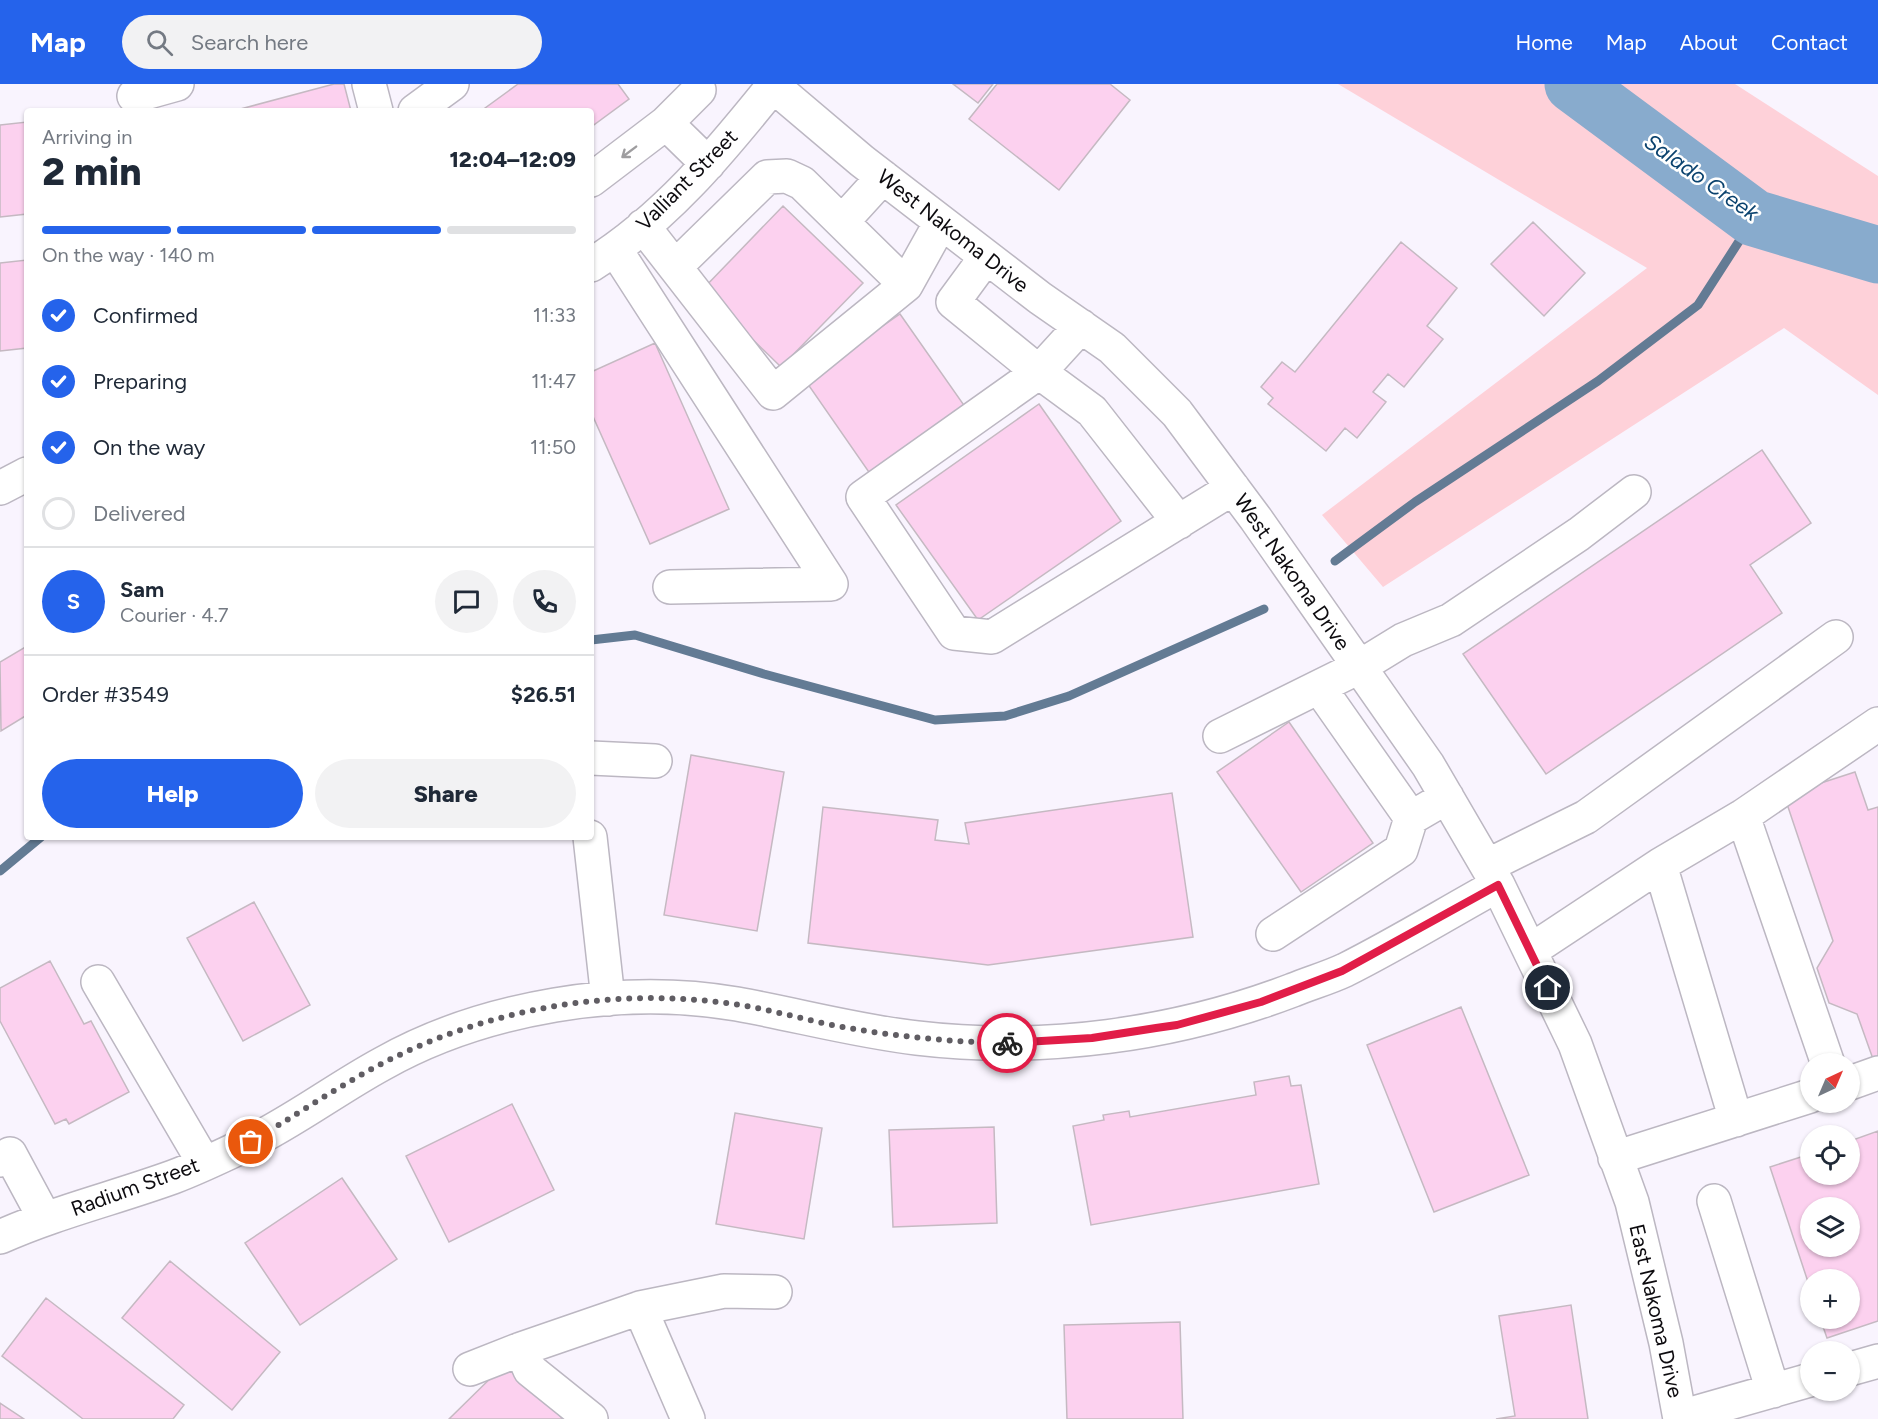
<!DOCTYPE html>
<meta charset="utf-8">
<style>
:root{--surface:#fff;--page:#f2f2f3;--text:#1f2937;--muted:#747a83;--line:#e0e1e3;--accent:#2563eb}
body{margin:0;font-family:Figtree,sans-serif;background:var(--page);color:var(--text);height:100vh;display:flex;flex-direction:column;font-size:22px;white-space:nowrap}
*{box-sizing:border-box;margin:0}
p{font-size:20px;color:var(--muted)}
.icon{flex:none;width:33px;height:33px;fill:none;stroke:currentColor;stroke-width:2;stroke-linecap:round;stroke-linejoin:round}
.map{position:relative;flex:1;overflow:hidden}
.sheet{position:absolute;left:24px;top:24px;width:570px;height:732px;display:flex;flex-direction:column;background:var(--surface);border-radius:6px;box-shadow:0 2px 4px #0004}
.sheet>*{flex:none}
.needle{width:39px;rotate:44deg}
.controls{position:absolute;left:1800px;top:969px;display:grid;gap:12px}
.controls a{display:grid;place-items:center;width:60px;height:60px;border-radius:50%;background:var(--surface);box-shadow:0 2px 4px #0004;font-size:30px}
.pin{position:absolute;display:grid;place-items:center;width:51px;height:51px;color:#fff;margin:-26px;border:3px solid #fff;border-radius:50%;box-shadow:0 2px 6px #0007}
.courier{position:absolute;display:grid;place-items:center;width:60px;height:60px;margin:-30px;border:4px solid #e11d48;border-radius:50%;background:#fff;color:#222;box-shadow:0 2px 8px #0007}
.head em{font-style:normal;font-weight:800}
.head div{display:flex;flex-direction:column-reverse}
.head{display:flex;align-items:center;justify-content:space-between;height:102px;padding:0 18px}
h1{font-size:39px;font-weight:800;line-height:45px}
.bar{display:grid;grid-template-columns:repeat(4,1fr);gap:9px 6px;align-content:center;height:72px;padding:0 18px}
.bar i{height:8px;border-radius:4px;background:var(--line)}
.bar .on{background:var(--accent)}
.bar p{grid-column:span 4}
.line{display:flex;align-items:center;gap:15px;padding:0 18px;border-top:2px solid var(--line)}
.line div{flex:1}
.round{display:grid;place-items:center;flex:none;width:63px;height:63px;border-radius:32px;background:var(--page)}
ol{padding:0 18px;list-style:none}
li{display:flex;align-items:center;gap:18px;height:66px}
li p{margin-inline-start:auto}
li .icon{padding:6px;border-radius:50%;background:var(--accent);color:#fff;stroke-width:4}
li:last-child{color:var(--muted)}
li i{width:33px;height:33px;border:3px solid var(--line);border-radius:50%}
.action{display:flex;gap:12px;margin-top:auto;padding:12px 18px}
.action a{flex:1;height:69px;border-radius:36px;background:var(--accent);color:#fff;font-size:24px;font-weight:800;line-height:69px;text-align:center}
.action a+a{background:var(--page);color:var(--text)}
header{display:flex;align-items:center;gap:36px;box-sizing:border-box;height:84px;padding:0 30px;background:var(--accent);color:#fff}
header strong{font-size:28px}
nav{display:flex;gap:33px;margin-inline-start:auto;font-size:21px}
.search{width:420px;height:54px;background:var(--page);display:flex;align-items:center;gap:15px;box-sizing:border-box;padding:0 21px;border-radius:33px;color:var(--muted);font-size:22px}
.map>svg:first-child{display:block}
</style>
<header>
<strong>Map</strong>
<div class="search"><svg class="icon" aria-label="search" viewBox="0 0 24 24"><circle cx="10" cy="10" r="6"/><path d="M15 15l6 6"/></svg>Search here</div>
<nav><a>Home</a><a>Map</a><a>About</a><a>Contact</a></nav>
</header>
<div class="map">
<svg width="1878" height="1335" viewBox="0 0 1878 1335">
<rect width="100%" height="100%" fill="#f9f4fe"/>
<!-- green -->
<path fill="#fed1d9" d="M1338,0H1735L1878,92V311L1784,244L1383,503L1322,431L1647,184Z"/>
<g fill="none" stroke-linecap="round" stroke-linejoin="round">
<!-- stream -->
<path stroke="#637b94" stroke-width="9" d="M1335,477L1415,418L1598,297L1698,221L1754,134
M591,556L635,551L764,590L935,636L1005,632L1069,612L1264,525
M0,787L41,753"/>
<!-- river -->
<path stroke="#88abcd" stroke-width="57" d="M1573,0L1754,134L1878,171"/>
</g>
<!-- building -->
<path fill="#fcd1ef" stroke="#c5b9c2" stroke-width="1.5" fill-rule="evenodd" d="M334,0H344L351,27H233Z
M518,0H618L629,15L591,43V27H481Z
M953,0H993L978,19Z
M997,0H1110L1130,16L1059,106L969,35Z
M27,38V130L0,133V41Z
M783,122L863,199L781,283L702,206Z
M1533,138L1585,189L1544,232L1491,180Z
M1401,158L1457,204L1427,242L1443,255L1404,303L1388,290L1373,308L1386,318L1357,354L1345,344L1326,367L1268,320L1273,314L1261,303L1282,278L1295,288Z
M27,176V264L0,267V179Z
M900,230L968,327L873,394L805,296Z
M655,259L729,425L650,460L591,328V288Z
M1039,320L1121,437L978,536L896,421Z
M1762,366L1811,439L1750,481L1782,529L1546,690L1463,570Z
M27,562V631L1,647L0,578Z
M1289,638L1373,759L1301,808L1217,688Z
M691,671L784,688L757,847L664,831Z
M1855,688L1868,726L1878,723V973L1873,975L1857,930L1829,919L1817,884L1833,857L1784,711Z
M1172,709L1193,853L988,881L808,859L823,723L938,736L935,756L969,760L965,739Z
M254,818L310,921L243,957L187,854Z
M50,877L84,940L91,937L129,1008L69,1040L66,1035L55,1040L0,937V904Z
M1461,923L1529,1091L1434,1128L1367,961Z
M1289,992L1291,1002L1301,1001L1319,1100L1091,1141L1073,1042L1104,1036L1103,1031L1129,1027L1130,1033L1256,1011L1254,998Z
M512,1020L554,1106L449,1158L406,1072Z
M735,1029L822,1044L804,1155L716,1140Z
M994,1043L997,1139L893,1143L889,1046Z
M1878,1047V1237L1827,1254L1820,1234H1850V1196H1810V1204L1770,1083L1810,1070V1090H1850V1057ZM1810,1124H1850V1162H1810Z
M342,1094L397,1175L300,1241L245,1159Z
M170,1177L280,1268L232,1326L122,1234Z
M46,1214L184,1321L173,1335H83L2,1272Z
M1571,1221L1588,1335H1496L1515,1332L1499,1232Z
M1180,1238L1183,1335H1067L1064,1241Z
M507,1278L563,1335H449Z
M0,1319L24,1335H0Z"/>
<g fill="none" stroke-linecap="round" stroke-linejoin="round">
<defs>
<path id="minor" d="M369,0L376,27
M771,0L862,77L1040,214L1112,264L1177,329L1256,435L1428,681L1498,801L1575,960L1632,1118L1666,1259L1680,1335
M699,6L666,39L708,80
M134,12L177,0
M415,27L452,0
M591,96L666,39
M842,138L883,93
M643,142L773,309L906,201L941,138
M615,165L831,500L670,503
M986,173L953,218L1039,288L1092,327L1179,438
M591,181C665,135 719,69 773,2
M675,183L767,93L787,92L802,99L906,201
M1081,242L1039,288L863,413L954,549L992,553L1233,404
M0,404L27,390
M1319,603L1411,734
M1220,652L1359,583L1403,556L1451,536L1579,450L1634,408
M591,674L655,677
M1743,732L1828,980
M590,753L608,915
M1660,781L1736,1036
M1487,782L1586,733L1836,553
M1273,850L1401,766L1411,734L1447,713
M1530,867L1660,781L1743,732L1878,640
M98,898L204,1079
M1850,999L1878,989
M1615,1074L1810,1012
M0,1076L10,1070L45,1135
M1714,1117L1773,1307
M0,1153C56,1128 115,1114 173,1093C197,1084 222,1072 245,1061C293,1038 336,1005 382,980C435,950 496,931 555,921C614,911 678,910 737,920C798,931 856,947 917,954C1043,969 1175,951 1293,906C1310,899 1328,894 1345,886C1397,860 1447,829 1498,801
M470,1285L521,1265
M1850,1285L1878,1277
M1680,1333L1810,1296
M591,1335L530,1286L521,1265L640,1224
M688,1335L640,1224L724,1207L775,1208"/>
</defs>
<!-- minor casing -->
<use href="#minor" stroke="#bcb7c2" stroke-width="36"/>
<!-- minor -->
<use href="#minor" stroke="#fff" stroke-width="33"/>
</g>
<!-- one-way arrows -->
<defs><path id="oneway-shaft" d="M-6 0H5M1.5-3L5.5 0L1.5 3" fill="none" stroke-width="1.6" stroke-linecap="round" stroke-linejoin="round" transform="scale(1.5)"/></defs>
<use stroke="#9e9d9f" href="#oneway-shaft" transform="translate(629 68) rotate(143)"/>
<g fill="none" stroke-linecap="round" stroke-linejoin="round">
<!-- done -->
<path stroke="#605d63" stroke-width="6" stroke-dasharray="0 10.8" d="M251,1058C296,1031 340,1001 387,977C494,923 616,903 734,920C767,925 799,934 832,941C890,952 949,958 1007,959"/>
<!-- route -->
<path stroke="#e11d48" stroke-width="8" d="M1007,959L1092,954L1156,944L1177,941L1261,918L1342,887L1498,801L1548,904"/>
</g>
<g text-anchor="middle" stroke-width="5" stroke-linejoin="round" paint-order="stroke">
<!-- street labels -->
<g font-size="21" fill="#0d0b0f" stroke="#fff">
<text transform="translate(687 96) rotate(-45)" y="7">Valliant Street</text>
<text transform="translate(953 147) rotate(38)" y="7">West Nakoma Drive</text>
<text transform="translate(1292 488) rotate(55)" y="7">West Nakoma Drive</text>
<text transform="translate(135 1103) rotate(-20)" y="7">Radium Street</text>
<text transform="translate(1656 1227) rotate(77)" y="7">East Nakoma Drive</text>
</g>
<!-- water labels -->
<g font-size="22" font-style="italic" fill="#0a426e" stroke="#fff">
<text transform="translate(1702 93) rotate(35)" y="8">Salado Creek</text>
</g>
</g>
</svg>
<div class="controls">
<a><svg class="needle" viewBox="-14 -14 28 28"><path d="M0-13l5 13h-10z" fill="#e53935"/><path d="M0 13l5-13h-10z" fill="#747a83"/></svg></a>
<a><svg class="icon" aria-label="locate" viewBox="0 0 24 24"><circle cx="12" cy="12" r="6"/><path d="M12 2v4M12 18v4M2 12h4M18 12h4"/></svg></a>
<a><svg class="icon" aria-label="layers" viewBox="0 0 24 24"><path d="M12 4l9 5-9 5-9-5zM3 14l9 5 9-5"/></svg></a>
<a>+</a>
<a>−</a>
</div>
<div class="pin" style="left:251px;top:1058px;background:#ea580c"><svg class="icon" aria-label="bag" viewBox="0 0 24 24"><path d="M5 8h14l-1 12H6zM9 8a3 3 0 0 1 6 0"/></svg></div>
<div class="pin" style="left:1548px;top:904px;background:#1f2937"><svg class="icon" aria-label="home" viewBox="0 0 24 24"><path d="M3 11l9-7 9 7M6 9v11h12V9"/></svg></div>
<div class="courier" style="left:1007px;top:959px"><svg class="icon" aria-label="bike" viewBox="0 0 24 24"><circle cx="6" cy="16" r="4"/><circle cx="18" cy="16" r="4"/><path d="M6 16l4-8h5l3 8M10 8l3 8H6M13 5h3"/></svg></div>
<section class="sheet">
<div class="head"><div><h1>2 min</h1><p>Arriving in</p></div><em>12:04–12:09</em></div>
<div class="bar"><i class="on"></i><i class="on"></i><i class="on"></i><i></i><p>On the way · 140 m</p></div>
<ol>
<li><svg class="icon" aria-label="check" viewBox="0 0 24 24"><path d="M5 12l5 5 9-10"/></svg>Confirmed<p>11:33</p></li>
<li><svg class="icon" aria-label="check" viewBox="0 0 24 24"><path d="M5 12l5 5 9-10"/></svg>Preparing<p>11:47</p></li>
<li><svg class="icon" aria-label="check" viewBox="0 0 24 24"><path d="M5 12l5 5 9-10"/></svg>On the way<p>11:50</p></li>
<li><i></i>Delivered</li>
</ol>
<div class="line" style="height:108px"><b class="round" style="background:var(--accent);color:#fff">S</b><div><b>Sam</b><p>Courier · 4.7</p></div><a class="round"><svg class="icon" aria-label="chat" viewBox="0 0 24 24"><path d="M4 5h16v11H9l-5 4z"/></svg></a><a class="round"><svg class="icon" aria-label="phone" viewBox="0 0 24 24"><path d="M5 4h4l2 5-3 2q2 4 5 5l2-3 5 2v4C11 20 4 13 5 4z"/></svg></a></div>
<div class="line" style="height:78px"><div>Order #3549</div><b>$26.51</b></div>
<div class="action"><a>Help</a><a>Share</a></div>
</section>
</div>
